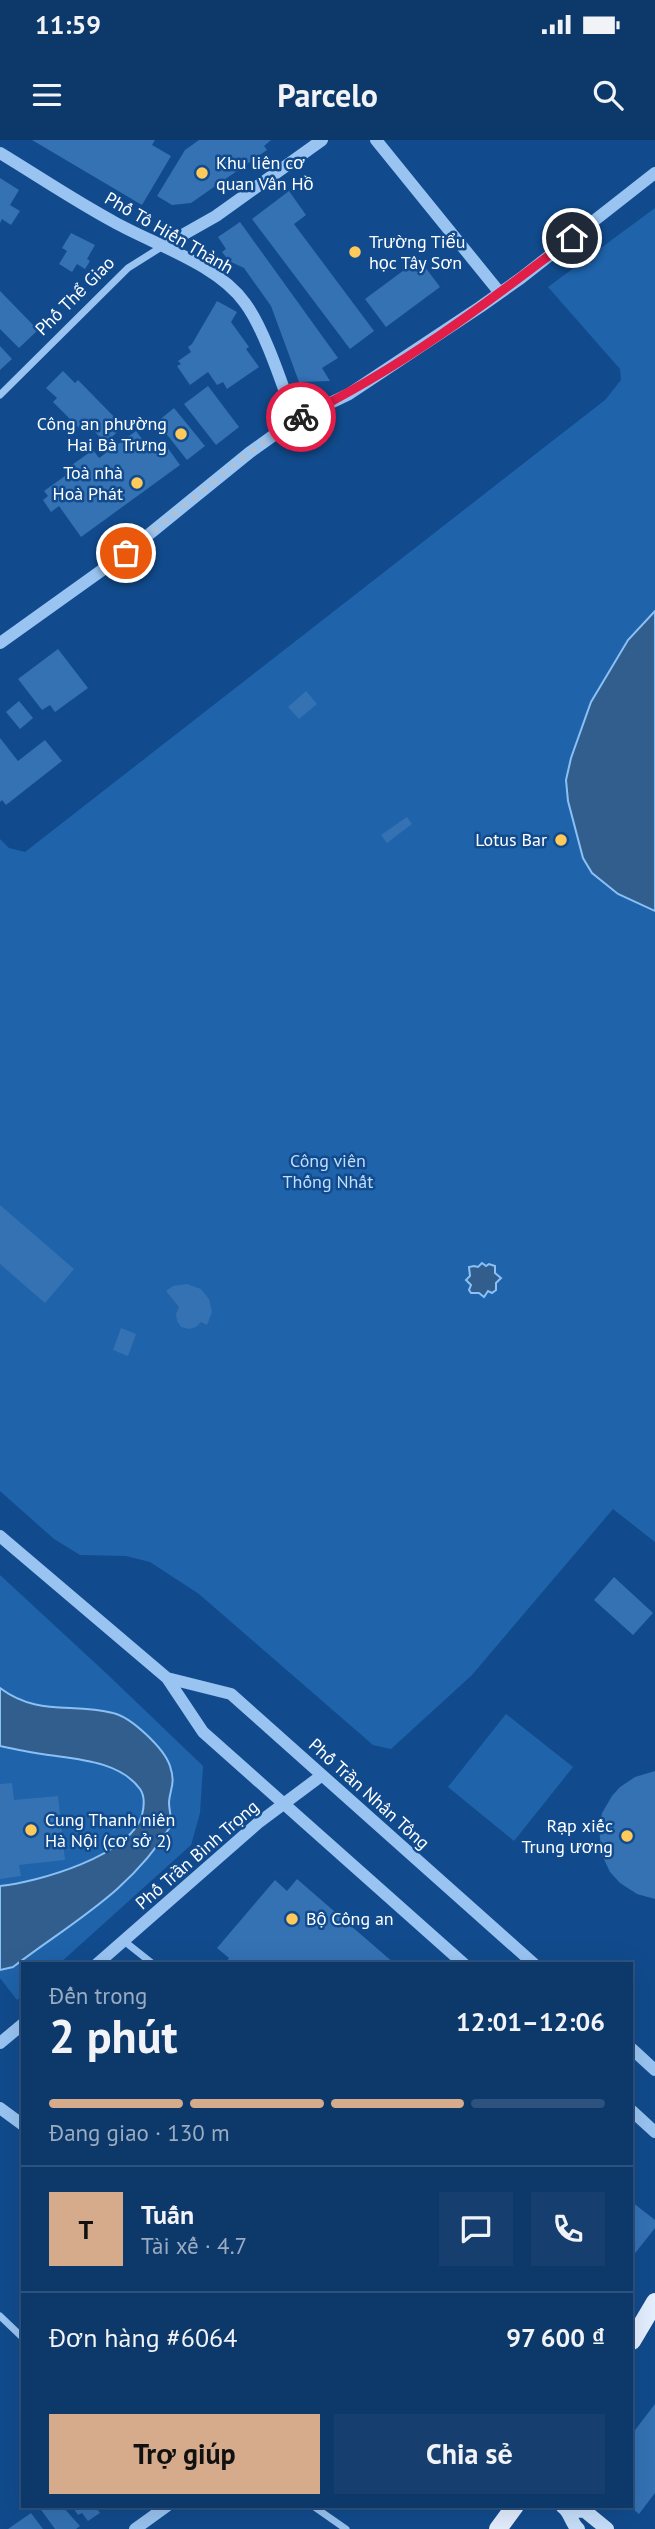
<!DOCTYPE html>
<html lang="vi">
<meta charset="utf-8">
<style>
:root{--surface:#0d386a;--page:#163f70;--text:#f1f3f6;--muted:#9aacc1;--line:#2d527e;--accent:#d6ab8b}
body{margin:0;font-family:"PT Sans",sans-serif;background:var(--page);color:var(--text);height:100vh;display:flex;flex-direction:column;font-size:26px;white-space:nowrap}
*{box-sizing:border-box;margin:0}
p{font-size:23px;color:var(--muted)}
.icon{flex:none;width:38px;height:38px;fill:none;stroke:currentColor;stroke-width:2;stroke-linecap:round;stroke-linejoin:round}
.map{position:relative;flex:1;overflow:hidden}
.details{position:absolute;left:21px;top:1822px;width:612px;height:546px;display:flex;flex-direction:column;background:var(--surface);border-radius:0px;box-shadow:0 7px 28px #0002,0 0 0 2px var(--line)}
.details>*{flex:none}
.pin{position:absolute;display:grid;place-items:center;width:60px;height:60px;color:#fff;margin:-30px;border:4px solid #fff;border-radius:50%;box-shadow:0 2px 7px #0007}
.courier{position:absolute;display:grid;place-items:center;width:70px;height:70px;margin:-35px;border:5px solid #e11d48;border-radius:50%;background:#fff;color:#222;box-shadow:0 2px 9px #0007}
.head em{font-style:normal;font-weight:800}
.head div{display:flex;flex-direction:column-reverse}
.head{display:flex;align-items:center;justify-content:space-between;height:119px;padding:0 28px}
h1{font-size:46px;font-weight:800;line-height:52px}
.bar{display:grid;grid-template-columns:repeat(4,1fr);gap:10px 7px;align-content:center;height:84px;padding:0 28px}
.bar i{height:9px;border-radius:5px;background:var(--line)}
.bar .selected{background:var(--accent)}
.bar p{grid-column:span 4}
.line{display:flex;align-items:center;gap:18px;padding:0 28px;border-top:2px solid var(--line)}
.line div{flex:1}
.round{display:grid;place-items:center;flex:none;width:74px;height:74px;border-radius:0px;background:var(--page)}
.primary-button{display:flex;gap:14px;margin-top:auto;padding:14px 28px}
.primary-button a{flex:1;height:80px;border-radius:0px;background:var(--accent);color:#111;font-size:28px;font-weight:800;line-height:80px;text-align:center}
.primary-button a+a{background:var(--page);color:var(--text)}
.status{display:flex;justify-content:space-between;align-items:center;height:49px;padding:0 35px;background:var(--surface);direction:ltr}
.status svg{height:19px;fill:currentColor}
header{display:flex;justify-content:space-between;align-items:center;height:91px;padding:0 28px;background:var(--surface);font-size:32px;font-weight:800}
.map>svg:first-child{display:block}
</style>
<div class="status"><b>11:59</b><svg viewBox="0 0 49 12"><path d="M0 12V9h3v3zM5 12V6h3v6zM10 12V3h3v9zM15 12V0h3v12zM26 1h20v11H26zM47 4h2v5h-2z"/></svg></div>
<header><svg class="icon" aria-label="menu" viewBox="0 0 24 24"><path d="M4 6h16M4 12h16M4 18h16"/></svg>Parcelo<svg class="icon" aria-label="search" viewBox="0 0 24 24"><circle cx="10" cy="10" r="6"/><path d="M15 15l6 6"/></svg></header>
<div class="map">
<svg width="655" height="2389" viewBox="0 0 655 2389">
<rect width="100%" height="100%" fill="#114b8d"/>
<!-- green -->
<path fill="#1f63aa" d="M655,68V1402L613,1369L472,1535L391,1609L373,1605L199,1454L150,1422L126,1416L80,1415L54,1399L0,1351V699L9,708L25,712L605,260L621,240L620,229L548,147Z
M0,1435L107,1534L203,1626L200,1673L191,1705L60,1823L23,1824V1855L17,1860L0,1838Z
M506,1574L573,1627L514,1701L448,1647Z"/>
<!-- water -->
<path fill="#325e8e" stroke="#8ac0f5" stroke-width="2" d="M655,471V771L618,754L592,733L583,718L568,661L566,640L571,618L591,562L628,500Z
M482,1123L486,1126L489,1124L495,1126V1133L501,1138L496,1143V1150L492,1153L488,1151L484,1157L479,1153H471L469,1150L471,1145L466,1140L470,1136L469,1127L474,1126L478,1127Z
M0,1548C39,1577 72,1562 113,1573C131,1577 164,1608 170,1626C176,1644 170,1648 169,1662C169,1669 171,1677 172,1684C130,1752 75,1780 13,1827L0,1830V1746C38,1742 130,1716 142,1675C144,1667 145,1656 140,1649C119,1620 73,1619 42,1614C28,1612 14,1609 0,1606Z"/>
<!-- building -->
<path fill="#3472b4" d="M32,0H155L152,5L171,16L142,65Z
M199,0H271L264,6L267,10L191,63L172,65L157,56L185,10Z
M0,38L19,50L10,65L20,71L11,85L2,79L0,83Z
M289,51L306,75L294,84L374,191L350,209L252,79Z
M240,82L338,218L322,228L330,241L299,242L271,166L244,128L229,121L222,112L226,109L218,97Z
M71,93L95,105L87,119L90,121L85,129L77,124L72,132L59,124L67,111L62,108Z
M419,119L440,147L386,187L365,159Z
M0,151L38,190L19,208L0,189Z
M217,161L237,172L231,182L249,207L246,209L259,227L227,249L223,242L217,245L208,232L190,245L177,226L181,224L178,221L191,212L188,207L192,204Z
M0,206L12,219L0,230Z
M63,231L75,243L78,240L123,286L106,303L88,285L82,291L53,262L57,258L46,248Z
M208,246L239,287L216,305L184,264Z
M174,268L205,306L187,320L157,282Z
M136,291L150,310L162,300L180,325L81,397L59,366L51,372L43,360L48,356L44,351L72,331L69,327L93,310L99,318Z
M58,509L88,548L55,572L50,565L42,570L18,539Z
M306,551L317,564L299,579L288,567Z
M19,561L33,578L20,589L6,572Z
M0,598L18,621L45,600L62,621L6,665L2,660L0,662Z
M407,677L412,684L387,703L381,695Z
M0,1065L74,1129L45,1163L0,1124Z
M187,1144L201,1149L209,1159L212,1172L207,1185L201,1182L196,1187L189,1189L181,1187L177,1181L176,1174L179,1167L166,1151L173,1146Z
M121,1188L136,1194L128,1216L113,1210Z
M614,1437L653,1473L633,1495L594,1460Z
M655,1631V1759L637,1754L620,1743L610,1732L602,1715L599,1689L602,1673L612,1656L620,1647L635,1637Z
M12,1643L14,1660L58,1656L65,1720L19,1725L21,1736L0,1739V1644Z
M297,1739L395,1824H225L229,1818L217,1808L275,1740L287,1751Z
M632,2062L655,2080V2088L632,2117Z
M655,2264V2353L639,2374L632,2368V2294Z
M41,2366H62L80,2386L76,2389H55L39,2367Z
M72,2366H101L97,2369L100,2373L88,2381L82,2373L78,2375Z
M31,2373L43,2389H8Z"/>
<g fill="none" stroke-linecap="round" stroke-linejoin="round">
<!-- minor -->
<path stroke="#99c4f2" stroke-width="7" d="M0,255L128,128L163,106
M124,1801L153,1824
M0,2176L23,2198
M313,2366L346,2389"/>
<!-- tertiary -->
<path stroke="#99c4f2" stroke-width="12" d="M376,0L500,153
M0,13C38,36 75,61 114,82C155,105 217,124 245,163C265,190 283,247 295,280
M163,106L216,76L322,0
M0,503L126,413L249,313L295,280L349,254L480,167L521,138L655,33
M0,1396L167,1538L203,1592L464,1824
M167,1538L231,1554L534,1824
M97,1824L258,1683L321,1636
M0,1903L23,1884
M632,1909L655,1930
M0,1968L23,1985
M632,1971L655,1992
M135,2389L167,2366"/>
<!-- secondary -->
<path stroke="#c8e0fc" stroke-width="14" d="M563,2367C571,2373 571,2383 578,2389
M568,2370L585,2371L607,2389"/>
<!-- primary -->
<path stroke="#e4efff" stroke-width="18" d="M632,2201L655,2162
M498,2389L515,2366"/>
</g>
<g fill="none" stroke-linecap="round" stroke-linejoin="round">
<!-- done -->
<path stroke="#acc0d7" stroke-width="7" stroke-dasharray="0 12.6" d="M126,413L249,313L301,277"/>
<!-- route -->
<path stroke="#e11d48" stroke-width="9" d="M301,277C398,230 486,164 572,98"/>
</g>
<!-- markers -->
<g fill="#ffca5a" stroke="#114b8d" stroke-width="2.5">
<circle cx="202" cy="33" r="7"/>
<circle cx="355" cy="112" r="7"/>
<circle cx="181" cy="294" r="7"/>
<circle cx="137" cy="343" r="7"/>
<circle cx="561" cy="700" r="7"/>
<circle cx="31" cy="1690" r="7"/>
<circle cx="627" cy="1696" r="7"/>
<circle cx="292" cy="1779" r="7"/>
</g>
<g text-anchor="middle" stroke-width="5" stroke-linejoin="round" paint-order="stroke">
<!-- poi labels -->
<g font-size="18" fill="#fff" stroke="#114b8d" text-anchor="start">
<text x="216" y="29">Khu liên cơ<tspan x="216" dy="21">quan Vân Hồ</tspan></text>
<text x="369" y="108">Trường Tiểu<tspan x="369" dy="21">học Tây Sơn</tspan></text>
<text x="167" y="290" text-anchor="end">Công an phường<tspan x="167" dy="21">Hai Bà Trưng</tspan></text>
<text x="123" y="339" text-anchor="end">Toà nhà<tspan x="123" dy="21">Hoà Phát</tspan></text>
<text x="547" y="706" text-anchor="end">Lotus Bar</text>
<text x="45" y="1686">Cung Thanh niên<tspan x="45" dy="21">Hà Nội (cơ sở 2)</tspan></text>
<text x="613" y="1692" text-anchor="end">Rạp xiếc<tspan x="613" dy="21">Trung ương</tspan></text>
<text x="306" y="1785">Bộ Công an</text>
</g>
<!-- street labels -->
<g font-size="18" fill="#fff" stroke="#114b8d">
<text transform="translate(169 93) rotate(30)" y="6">Phố Tô Hiến Thành</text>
<text transform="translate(75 156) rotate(-45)" y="6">Phố Thể Giao</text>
<text transform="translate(369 1654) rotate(42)" y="6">Phố Trần Nhân Tông</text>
<text transform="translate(197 1715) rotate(-41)" y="6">Phố Trần Bình Trọng</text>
</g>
<!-- park labels -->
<g font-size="18" fill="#c0defd" stroke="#114b8d">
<text x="328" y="1027">Công viên<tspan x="328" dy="21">Thống Nhất</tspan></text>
</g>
</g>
</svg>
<div class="pin" style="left:126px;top:413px;background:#ea580c"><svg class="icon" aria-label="bag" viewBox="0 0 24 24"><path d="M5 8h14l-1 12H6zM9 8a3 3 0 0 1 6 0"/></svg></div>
<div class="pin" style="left:572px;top:98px;background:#1f2937"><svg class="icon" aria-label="home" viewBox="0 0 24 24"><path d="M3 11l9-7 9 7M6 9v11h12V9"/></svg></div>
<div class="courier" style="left:301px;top:277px"><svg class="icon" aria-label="bike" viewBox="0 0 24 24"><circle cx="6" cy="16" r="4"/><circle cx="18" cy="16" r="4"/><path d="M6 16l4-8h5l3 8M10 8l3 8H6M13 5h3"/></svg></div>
<section class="details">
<div class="head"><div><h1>2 phút</h1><p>Đến trong</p></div><em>12:01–12:06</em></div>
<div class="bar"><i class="selected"></i><i class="selected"></i><i class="selected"></i><i></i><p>Đang giao · 130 m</p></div>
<div class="line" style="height:126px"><b class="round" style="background:var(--accent);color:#111">T</b><div><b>Tuấn</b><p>Tài xế · 4.7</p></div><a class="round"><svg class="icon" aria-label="chat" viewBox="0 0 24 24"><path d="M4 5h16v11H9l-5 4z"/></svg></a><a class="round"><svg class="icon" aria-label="phone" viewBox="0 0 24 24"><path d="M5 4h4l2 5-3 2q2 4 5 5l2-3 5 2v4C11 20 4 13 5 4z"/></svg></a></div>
<div class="line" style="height:91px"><div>Đơn hàng #6064</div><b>97 600 ₫</b></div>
<div class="primary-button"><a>Trợ giúp</a><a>Chia sẻ</a></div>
</section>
</div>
